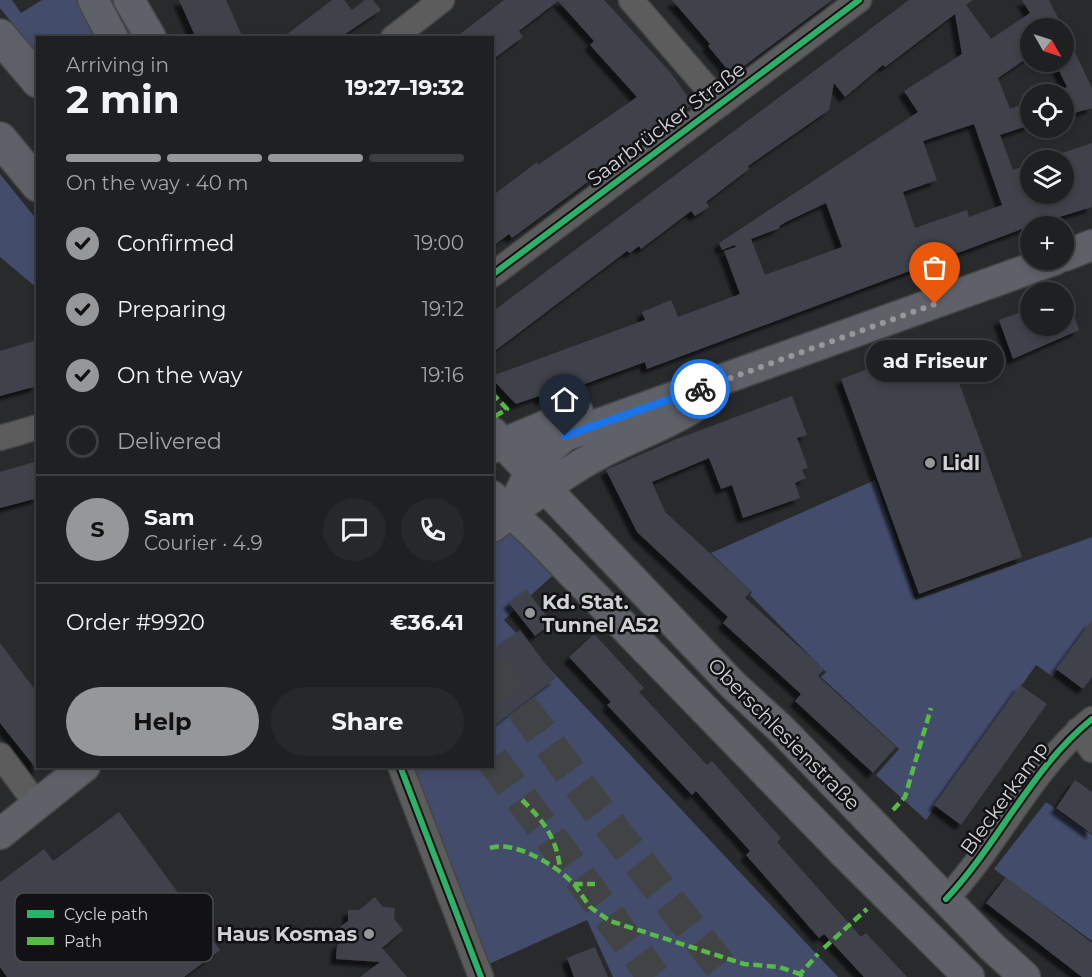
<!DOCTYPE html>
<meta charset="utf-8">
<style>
:root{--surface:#1f2021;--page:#27282a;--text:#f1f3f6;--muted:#a1a3a5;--line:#3c3e3f;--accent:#969799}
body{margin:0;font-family:Montserrat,sans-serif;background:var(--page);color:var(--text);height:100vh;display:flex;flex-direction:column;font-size:22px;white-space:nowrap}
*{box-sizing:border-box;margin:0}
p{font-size:20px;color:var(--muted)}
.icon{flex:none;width:33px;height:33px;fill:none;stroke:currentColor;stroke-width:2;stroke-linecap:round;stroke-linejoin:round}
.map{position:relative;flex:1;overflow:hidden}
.details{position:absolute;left:36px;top:36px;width:458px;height:732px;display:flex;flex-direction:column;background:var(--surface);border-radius:0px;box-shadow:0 3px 9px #0003,0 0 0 2px var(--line)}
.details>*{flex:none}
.needle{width:39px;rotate:129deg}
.fabs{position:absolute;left:1020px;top:18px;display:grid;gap:12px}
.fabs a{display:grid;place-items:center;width:54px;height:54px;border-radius:50%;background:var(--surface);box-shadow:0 3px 9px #0003,0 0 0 2px var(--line);font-size:30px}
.pin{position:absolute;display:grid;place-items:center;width:51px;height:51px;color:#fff;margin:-62px -26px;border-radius:50% 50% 50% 0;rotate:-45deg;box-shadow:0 0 6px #0007}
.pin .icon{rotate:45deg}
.courier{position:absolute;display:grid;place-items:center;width:60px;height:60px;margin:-30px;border:4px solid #1a73e8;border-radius:50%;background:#fff;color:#222;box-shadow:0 2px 8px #0007}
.bubble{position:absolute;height:42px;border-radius:21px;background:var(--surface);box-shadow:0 3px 9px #0003,0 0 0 2px var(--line);font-size:20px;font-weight:700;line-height:42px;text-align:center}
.overview em{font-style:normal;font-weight:700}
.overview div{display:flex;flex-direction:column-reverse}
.overview{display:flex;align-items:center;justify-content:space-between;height:102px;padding:0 30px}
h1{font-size:39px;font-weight:700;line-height:45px}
.bar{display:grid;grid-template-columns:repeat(4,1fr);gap:9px 6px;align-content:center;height:72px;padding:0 30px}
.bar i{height:8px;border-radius:4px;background:var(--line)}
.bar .on{background:var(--accent)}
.bar p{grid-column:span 4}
.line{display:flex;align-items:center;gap:15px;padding:0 30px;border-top:2px solid var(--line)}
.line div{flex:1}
.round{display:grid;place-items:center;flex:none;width:63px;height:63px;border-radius:32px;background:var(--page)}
ol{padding:0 30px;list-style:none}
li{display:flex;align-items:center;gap:18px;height:66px}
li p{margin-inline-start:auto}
li .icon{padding:6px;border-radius:50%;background:var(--accent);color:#111;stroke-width:4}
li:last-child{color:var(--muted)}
li i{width:33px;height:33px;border:3px solid var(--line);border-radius:50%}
.cta{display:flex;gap:12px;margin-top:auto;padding:12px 30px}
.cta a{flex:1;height:69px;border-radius:36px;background:var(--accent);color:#111;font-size:24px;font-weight:700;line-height:69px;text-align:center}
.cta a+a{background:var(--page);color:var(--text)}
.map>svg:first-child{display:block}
</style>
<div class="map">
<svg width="1092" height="977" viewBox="0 0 1092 977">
<defs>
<filter id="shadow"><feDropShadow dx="-5.5" dy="5.5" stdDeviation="1.5" flood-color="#0009"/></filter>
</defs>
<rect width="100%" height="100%" fill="#292a2c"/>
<!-- green -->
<path fill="#434c6b" d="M0,0H12L21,13L42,0H128L150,37L38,38L37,54L0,8Z
M0,174L37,220V288L0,257Z
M875,480L916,600L1092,537V623L1053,677L1036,665L926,820L876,775L899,749L821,677L826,672L750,595L752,592L711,553Z
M510,516L562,567L504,620L838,977H613L587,920L480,968L403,767L492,766V529Z
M1046,802L1092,835V941L994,869Z"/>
<!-- building -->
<path fill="#40434c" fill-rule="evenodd" filter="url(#shadow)" d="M179,0H226L243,38H196Z
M332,0H344L352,10L365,0H373L381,10L339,38H282Z
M504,0H604L670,72L693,104L512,238L509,234L492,247V196L537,162L538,165L637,97L590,45L594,41L558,1L519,31L523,37L492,60V38H455Z
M672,0H832L740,69L734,70L727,69L708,46L710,44Z
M909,0H973L966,5L991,39L1030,13L1022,0H1049L1063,28H1030V56L998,78L1010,109L1030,101V125L1000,135L1013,170L1030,164V194H1064V160H1041L1092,143V207L1030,226L647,369L645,362L541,400L539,396L516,404L492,379V376L645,320L642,312L671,300L678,317L740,294L724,251L736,247L735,245L722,250L719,243L918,112L904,91L962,54L955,14L885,67L883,65L845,97L834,83L829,110L748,166L749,169L706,202L709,207L695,216L691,211L641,249L639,246L630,253L627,251L492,353V312ZM974,124L1002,205L969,217L967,210L915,228L903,192L937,180L923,141ZM826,203L842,247L765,275L751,239L780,228L779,226L788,221Z
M1064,30L1092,88V108L1064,116V94H1048L1067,87L1055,62H1064Z
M1067,295L1079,330L1013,359L999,320L1030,309V326H1064V296Z
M37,340V386L0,396V351Z
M944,341L1022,557L919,594L841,379Z
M792,396L807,435L797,438L808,468L802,470L806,478L795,483L800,498L743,518L732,485L721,489L709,458L652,482L665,512L751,591L745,598L824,669L818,676L896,747L873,773L795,701L801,694L723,623L728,617L637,532L606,470L674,440Z
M38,461V498L0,508V472Z
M526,589L552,623L535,636L509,603Z
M1092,620V677L1083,689L1056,669Z
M520,630L556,678L492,727V651Z
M594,634L644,688L639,692L707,765L712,761L781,838L777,842L861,937L866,933L907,977H864L824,934L819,938L746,855L750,851L696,791L692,795L607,705L611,702L569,657Z
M0,643L38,694V771L0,723Z
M1020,685L1047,704L961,825L934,805Z
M1075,780L1092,792V834L1056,808Z
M119,812L220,950L184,977H7L0,967V882L44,849L53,861Z
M1006,877L1092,943V977H1082L986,903Z
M375,897L383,907L395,908L394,919L403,930L382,948L407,977H360L380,962L336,959L337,945L344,939L336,930L348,921V910H359Z
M595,947L608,977H574L567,958Z"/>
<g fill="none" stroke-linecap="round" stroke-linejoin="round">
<!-- highway-tunnel -->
<path stroke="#424345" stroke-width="33" stroke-dasharray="33 16" stroke-linecap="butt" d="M492,667L604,818L729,977
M492,759L654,977"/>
<defs>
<path id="minor" d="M631,0L721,104
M393,38L442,0
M492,275L859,0
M0,438L38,427
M1078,730L1092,750
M0,755L38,806
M400,766L481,977
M946,899C999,843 1031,768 1092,719"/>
<path id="major" d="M93,0L113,38
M129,0L151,38
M1064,256L1092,245
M492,432L733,685L782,730L992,947L1025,977
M492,448L578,412
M492,496L537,537L845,854L969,977
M510,514L535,461L565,436L1054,260
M492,527C528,501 564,472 603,452C635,435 669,424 699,404
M0,834L85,766"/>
<path id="highway" d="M0,36L38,81
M0,139L38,185"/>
</defs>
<!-- minor casing -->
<use href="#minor" stroke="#444547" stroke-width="27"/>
<!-- major casing -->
<use href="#major" stroke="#444547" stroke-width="33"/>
<!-- highway casing -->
<use href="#highway" stroke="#444547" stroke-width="36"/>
<!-- minor -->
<use href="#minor" stroke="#5c5c5d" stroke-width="24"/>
<!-- major -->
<use href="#major" stroke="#5f6168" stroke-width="30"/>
<!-- highway -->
<use href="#highway" stroke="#5e6068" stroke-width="33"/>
<!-- quiet -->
<path stroke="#58b947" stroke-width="4.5" stroke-dasharray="9 4.5" stroke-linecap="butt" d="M948,352L989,355
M492,393L507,409L492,418
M522,800C544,821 557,839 560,869
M893,810L905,797L931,708
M490,848C515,840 557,866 574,884H595
M574,884L590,907L610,921L744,964L779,967L800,974
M824,948L867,909
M802,977L800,974L818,954"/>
<defs>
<path id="cycleway" d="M492,275L859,0
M400,766L481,977
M946,899C999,843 1031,768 1092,719"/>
</defs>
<!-- cycleway casing -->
<use href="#cycleway" stroke="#121214" stroke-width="10"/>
<!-- cycleway -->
<use href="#cycleway" stroke="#2db169" stroke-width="6"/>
</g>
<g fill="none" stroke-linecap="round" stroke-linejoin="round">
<!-- done -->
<path stroke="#969799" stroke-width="6" stroke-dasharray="0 10.8" d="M700,389L935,304"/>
<!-- route -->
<path stroke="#1a73e8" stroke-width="8" d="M565,436L700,389"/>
</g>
<!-- markers -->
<g fill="#969799" stroke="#121214" stroke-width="2">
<circle cx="930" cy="463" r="6"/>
<circle cx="530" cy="613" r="6"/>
<circle cx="369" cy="934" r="6"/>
</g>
<g text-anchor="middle" stroke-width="5" stroke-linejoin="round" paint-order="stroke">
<!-- street labels -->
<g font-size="20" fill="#d1d2d4" stroke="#121214">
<text transform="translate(666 124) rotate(-37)" y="7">Saarbrücker Straße</text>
<text transform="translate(784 734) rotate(45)" y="7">Oberschlesienstraße</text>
<text transform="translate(1004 798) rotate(-54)" y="7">Bleckerkamp</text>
</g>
<!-- poi labels -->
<g font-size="20" font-weight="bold" fill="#d1d2d4" stroke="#121214" text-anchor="start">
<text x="942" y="470">Lidl</text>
<text x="542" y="609">Kd. Stat.<tspan x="542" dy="23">Tunnel A52</tspan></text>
<text x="357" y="941" text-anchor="end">Haus Kosmas</text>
</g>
</g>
<!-- legend -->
<rect x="15" y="893" width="198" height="69" rx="9" fill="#121214" stroke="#4b4c4e" stroke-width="1.5"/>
<rect x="27" y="910" width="27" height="8" fill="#2db169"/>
<rect x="27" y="937" width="27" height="8" fill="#58b947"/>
<g font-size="16" fill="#d1d2d4">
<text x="64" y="920">Cycle path</text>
<text x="64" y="947">Path</text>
</g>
</svg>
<div class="fabs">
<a><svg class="needle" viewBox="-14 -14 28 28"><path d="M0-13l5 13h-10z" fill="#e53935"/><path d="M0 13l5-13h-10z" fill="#a1a3a5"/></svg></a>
<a><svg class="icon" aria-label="locate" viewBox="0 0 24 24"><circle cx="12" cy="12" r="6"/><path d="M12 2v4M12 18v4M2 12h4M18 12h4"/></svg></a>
<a><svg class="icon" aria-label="layers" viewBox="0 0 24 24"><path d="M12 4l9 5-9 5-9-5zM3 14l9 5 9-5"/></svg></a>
<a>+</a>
<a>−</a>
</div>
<div class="pin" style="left:935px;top:304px;background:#ea580c"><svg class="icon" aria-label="bag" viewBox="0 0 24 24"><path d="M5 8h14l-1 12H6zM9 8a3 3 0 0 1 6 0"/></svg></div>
<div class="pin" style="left:565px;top:436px;background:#1f2937"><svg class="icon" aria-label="home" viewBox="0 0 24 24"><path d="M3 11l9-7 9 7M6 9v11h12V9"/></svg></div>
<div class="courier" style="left:700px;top:389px"><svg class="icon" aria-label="bike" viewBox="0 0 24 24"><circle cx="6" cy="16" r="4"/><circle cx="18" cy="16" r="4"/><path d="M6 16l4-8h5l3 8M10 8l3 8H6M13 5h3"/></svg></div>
<div class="bubble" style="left:866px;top:340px;width:138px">ad Friseur</div>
<section class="details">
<div class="overview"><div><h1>2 min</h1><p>Arriving in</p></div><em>19:27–19:32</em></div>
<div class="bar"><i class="on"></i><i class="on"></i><i class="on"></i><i></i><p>On the way · 40 m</p></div>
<ol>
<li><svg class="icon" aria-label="check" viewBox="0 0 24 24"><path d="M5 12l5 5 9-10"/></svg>Confirmed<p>19:00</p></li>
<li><svg class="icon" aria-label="check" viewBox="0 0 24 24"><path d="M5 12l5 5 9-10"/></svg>Preparing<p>19:12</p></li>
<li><svg class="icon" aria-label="check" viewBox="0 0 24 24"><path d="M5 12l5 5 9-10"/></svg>On the way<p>19:16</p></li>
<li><i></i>Delivered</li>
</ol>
<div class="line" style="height:108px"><b class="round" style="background:var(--accent);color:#111">S</b><div><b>Sam</b><p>Courier · 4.9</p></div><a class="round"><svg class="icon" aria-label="chat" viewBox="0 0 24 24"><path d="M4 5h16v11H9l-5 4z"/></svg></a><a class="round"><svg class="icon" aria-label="phone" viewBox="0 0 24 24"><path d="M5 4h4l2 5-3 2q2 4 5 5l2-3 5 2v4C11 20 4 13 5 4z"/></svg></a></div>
<div class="line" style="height:78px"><div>Order #9920</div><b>€36.41</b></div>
<div class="cta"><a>Help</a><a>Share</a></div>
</section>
</div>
